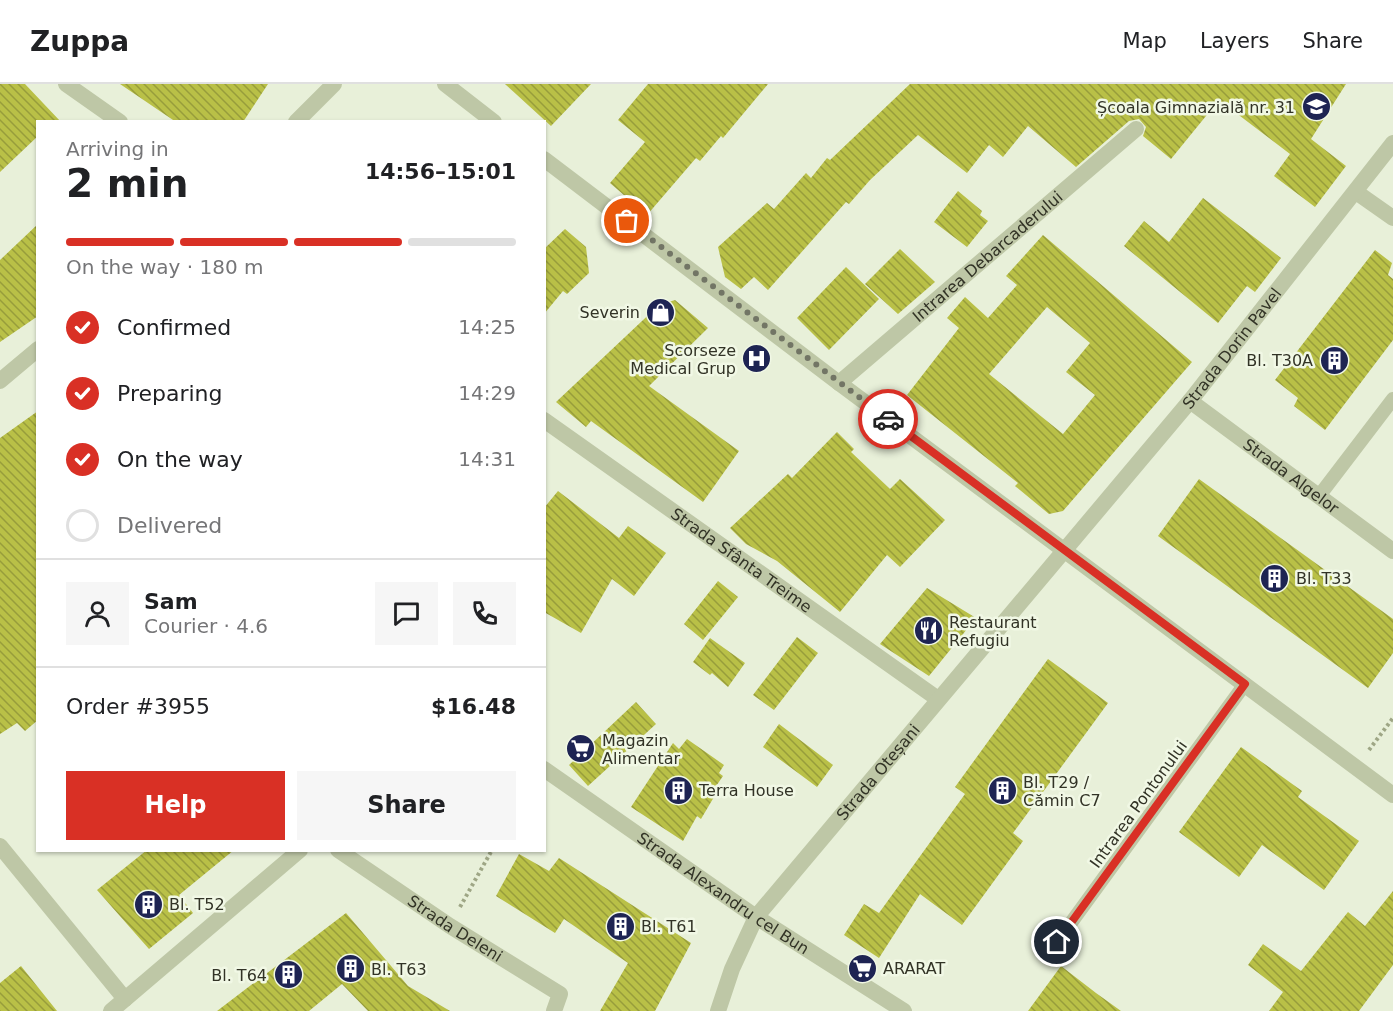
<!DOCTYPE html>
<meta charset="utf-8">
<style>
:root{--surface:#fff;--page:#f6f6f6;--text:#202124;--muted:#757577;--line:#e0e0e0;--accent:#d93025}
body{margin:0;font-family:"DejaVu Sans",sans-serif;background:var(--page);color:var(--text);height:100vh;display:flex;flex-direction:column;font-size:22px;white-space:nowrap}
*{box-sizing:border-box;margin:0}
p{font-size:20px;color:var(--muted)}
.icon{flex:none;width:33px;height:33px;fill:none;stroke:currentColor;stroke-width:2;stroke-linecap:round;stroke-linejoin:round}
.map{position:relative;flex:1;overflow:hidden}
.sheet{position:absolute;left:36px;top:36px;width:510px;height:732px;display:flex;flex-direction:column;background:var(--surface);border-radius:0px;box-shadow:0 2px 4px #0004}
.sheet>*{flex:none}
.pin{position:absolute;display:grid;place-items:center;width:51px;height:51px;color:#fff;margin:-26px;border:3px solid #fff;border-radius:50%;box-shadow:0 2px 6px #0007}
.courier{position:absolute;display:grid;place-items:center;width:60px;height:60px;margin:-30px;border:4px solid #d93025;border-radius:50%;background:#fff;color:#222;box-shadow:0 2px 8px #0007}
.summary em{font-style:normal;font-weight:600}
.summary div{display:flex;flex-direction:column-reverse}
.summary{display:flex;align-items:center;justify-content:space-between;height:102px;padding:0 30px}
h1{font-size:39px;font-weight:600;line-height:45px}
.bar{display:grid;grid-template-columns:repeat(4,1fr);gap:9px 6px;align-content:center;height:72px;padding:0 30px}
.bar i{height:8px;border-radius:4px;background:var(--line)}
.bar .on{background:var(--accent)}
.bar p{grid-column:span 4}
.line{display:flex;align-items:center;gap:15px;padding:0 30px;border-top:2px solid var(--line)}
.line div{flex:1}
.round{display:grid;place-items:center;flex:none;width:63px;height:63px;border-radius:0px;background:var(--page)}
ol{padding:0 30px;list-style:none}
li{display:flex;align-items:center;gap:18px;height:66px}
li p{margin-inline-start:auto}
li .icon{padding:6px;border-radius:50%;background:var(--accent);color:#fff;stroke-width:4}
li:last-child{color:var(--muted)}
li i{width:33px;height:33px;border:3px solid var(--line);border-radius:50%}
.button{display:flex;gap:12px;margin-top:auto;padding:12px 30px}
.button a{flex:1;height:69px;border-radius:0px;background:var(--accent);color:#fff;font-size:24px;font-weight:600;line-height:69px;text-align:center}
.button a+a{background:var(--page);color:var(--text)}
header{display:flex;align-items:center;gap:36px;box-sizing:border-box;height:84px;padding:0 30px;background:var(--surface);border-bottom:2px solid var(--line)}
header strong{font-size:28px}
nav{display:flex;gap:33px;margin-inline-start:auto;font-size:21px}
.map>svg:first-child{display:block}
</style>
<header>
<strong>Zuppa</strong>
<nav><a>Map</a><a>Layers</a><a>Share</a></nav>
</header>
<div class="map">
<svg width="1393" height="927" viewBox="0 0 1393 927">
<defs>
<pattern id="building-back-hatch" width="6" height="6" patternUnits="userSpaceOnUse" patternTransform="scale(1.5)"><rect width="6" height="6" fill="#b9c047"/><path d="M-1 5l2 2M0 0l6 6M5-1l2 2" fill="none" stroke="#979d3b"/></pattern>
</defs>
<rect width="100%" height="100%" fill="#e8f0d9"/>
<!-- building -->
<path fill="url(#building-back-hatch)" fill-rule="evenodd" d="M0,0H25L61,38H38V52L0,88Z
M120,0H268L243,38H176Z
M505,0H591L551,42Z
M648,0H768L723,54L721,52L700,77L696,74L647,131L610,99L645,58L618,36Z
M910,0H1346L1311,55L1346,82L1315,123L1274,92L1290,70L1219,16L1171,75L1143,52L1146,43L1139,35L1129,37L1076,83L1028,42L1003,73L989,61L967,89L918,51L870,96L849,120L846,118L768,206L754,193L741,205L725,193L718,163L767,119L774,125L806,89L811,94L827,74L830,76Z
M958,107L982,127L980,131L988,137L967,163L934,138Z
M1203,114L1281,174L1255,208L1247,202L1218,239L1124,162L1144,137L1169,158Z
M38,140V232L0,258V176Z
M565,145L586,163L589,189L567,210L563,207L544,230V165Z
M1043,151L1192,278L1063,427L1049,430L1015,402L1018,399L907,311L959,244L947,234L965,213L988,234L1017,201L1006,192ZM1047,223L1090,259L1066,288L1095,311L1063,350L989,290Z
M900,165L935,198L898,230L865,200Z
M1375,166L1392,179L1388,191L1393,195V256L1325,346L1294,322L1298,314L1275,296Z
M846,183L879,215L829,266L797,234Z
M675,216L708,244L649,302L739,367L703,418L591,337L586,343L556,318L659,221Z
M38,327V636L25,647L17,639L0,650V354Z
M837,348L854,365L851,368L890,405L900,395L945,436L900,483L887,471L840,528L777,477L746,460L730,444L788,390L792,394Z
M1199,395L1393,535V569L1368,604L1158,452Z
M558,407L619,454L628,442L666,469L634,512L612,495L581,549L544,528V424Z
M718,497L738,513L703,556L684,540Z
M927,504L976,534L929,592L880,560Z
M797,553L818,569L774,626L753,611Z
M710,554L745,579L728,603L712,589L710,591L693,578Z
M1048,575L1108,619L1013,749L1023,757L962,841L920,810L879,874L844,851L864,820L879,829L965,710L955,703Z
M636,618L656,640L588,702L569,681Z
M779,640L833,681L817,703L763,663Z
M687,655L724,681L719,689L723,692L710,711L714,713L701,735L697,732L683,757L631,723L673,659L679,665Z
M1241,663L1302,707L1298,713L1359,757L1324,806L1262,761L1239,793L1179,748Z
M147,766H234L179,811L193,829L149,865L97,806Z
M519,770L549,787L559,774L691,859L655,927H600L628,879L564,835L555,849L496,812Z
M1393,807V881L1359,927H1269L1283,908L1248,881L1263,860L1301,887L1348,828L1365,842Z
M346,829L408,902L450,927H368L342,900L309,927H217Z
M21,882L57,927H0V899Z
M1061,882L1096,909L1121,927H1028Z"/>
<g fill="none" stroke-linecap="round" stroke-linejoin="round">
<!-- path -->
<path stroke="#9ea685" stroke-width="4" stroke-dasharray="3 3" stroke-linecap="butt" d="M1369,666L1393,634
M460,823L492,766"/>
<!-- service -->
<path stroke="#bec7a6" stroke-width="14" d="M1319,412L1393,315
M1057,858L1245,600"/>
<!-- minor -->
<g stroke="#bec7a6" stroke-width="16">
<path d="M66,0L120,38"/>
<path d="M296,38L334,0"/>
<path d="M1356,108L1393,134"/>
<path d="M0,297L38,265"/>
<path id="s1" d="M839,299L1136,45"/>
<path id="s2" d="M1190,317L1393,467"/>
<path id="s3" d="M544,336L938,615"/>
<path id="s4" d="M544,685L756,833L904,927"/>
<path d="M0,762L125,915"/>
<path id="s5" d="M338,766L450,842L560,910L554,927"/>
<path d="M111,927L300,766"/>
<path id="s6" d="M718,927L732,885L756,833L1190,317L1393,59"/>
</g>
<!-- tertiary -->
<path stroke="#bec7a6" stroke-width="16" d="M445,0L494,38
M544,75L839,299L1393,711"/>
</g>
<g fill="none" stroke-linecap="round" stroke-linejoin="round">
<!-- done -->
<path stroke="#727565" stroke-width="6" stroke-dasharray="0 10.8" d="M627,137L888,335"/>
<!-- route -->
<path stroke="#d93025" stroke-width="8" d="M888,335L1245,600L1057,858"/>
</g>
<!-- icons -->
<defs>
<symbol id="school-disc" viewBox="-11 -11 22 22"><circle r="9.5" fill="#1e2453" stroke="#f1f8e5"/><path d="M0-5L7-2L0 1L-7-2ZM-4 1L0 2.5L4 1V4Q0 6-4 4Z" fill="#fff"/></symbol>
<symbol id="shop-disc" viewBox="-11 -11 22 22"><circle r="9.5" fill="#1e2453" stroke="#f1f8e5"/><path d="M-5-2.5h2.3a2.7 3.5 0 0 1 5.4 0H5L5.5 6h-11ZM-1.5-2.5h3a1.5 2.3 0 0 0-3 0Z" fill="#fff"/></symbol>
<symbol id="hospital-disc" viewBox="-11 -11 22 22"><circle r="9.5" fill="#1e2453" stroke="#f1f8e5"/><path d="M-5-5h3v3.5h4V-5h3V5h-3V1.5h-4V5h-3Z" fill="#fff"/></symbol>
<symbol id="building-disc" viewBox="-11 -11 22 22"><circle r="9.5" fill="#1e2453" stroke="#f1f8e5"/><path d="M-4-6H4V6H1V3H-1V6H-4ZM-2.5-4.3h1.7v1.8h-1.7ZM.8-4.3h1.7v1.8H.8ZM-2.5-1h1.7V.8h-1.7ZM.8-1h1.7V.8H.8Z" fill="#fff"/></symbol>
<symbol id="restaurant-disc" viewBox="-11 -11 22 22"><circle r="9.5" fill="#1e2453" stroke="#f1f8e5"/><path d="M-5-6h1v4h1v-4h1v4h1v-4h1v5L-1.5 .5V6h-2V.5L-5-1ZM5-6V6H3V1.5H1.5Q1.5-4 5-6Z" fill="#fff"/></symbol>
<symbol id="supermarket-disc" viewBox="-11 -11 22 22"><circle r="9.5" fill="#1e2453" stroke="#f1f8e5"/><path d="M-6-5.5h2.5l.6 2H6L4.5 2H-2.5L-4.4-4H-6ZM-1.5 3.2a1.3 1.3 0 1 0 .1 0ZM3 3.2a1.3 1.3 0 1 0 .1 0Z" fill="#fff"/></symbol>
</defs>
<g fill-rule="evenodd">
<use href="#school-disc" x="1300" y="6" width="33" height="33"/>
<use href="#shop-disc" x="644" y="212" width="33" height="33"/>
<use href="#hospital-disc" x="740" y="258" width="33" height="33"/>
<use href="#building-disc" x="1318" y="260" width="33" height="33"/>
<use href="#building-disc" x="1258" y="478" width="33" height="33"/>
<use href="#restaurant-disc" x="912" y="530" width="33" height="33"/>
<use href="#supermarket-disc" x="564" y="648" width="33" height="33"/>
<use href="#building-disc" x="662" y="690" width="33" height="33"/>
<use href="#building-disc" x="986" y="690" width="33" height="33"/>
<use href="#building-disc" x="132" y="804" width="33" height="33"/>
<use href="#building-disc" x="604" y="826" width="33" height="33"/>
<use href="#supermarket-disc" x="846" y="868" width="33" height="33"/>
<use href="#building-disc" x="334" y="868" width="33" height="33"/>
<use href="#building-disc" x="272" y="874" width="33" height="33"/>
</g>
<g text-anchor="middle" stroke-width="5" stroke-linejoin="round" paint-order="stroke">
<!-- poi labels -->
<g font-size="16" fill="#323326" stroke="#f1f8e5" text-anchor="start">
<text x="1295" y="29" text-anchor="end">Școala Gimnazială nr. 31</text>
<text x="640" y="234" text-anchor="end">Severin</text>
<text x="736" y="272" text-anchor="end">Scorseze<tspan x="736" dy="18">Medical Grup</tspan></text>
<text x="1313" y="282" text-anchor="end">Bl. T30A</text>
<text x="1296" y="500">Bl. T33</text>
<text x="949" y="544">Restaurant<tspan x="949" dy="18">Refugiu</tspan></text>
<text x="602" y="662">Magazin<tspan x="602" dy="18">Alimentar</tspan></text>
<text x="1023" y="704">Bl. T29 /<tspan x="1023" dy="18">Cămin C7</tspan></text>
<text x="699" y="712">Terra House</text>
<text x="169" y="826">Bl. T52</text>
<text x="641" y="848">Bl. T61</text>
<text x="883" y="890">ARARAT</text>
<text x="371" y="891">Bl. T63</text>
<text x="267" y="897" text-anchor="end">Bl. T64</text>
</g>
<!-- street labels -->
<g font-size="16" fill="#323326" stroke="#f1f8e5">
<text dy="6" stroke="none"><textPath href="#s1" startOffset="195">Intrarea Debarcaderului</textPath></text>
<text dy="6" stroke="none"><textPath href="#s6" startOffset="843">Strada Dorin Pavel</textPath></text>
<text dy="6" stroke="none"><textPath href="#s2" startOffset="126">Strada Algelor</textPath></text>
<text dy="6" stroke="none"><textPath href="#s3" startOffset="242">Strada Sfânta Treime</textPath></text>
<text dy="6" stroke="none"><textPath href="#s6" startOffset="291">Strada Oteșani</textPath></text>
<text transform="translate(1138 720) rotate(-54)" y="6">Intrarea Pontonului</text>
<text dy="6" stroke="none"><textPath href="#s4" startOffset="218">Strada Alexandru cel Bun</textPath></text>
<text dy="6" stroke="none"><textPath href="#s5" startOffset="141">Strada Deleni</textPath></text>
</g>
</g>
</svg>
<div class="pin" style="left:627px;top:137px;background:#ea580c"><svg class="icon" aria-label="bag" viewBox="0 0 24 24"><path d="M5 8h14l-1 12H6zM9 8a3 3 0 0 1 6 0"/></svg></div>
<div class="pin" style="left:1057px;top:858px;background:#1f2937"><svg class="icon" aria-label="home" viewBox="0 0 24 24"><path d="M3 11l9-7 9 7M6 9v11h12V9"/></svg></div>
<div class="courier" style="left:888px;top:335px"><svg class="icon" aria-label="car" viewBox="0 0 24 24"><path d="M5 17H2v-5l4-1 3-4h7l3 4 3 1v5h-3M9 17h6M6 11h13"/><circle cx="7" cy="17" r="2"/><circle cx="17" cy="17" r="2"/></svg></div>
<section class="sheet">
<div class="summary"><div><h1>2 min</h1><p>Arriving in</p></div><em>14:56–15:01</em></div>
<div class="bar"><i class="on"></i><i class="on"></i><i class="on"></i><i></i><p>On the way · 180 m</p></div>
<ol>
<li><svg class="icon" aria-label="check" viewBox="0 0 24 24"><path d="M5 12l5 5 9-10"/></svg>Confirmed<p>14:25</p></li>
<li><svg class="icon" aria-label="check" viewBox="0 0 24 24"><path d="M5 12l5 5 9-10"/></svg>Preparing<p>14:29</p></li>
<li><svg class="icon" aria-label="check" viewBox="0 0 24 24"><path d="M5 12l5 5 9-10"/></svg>On the way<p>14:31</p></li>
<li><i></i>Delivered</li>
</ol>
<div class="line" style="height:108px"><a class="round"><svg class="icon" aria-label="person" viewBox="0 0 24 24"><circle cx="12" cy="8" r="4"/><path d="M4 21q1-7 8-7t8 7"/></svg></a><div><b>Sam</b><p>Courier · 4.6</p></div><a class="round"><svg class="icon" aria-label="chat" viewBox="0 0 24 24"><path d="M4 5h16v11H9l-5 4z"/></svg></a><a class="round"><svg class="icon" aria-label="phone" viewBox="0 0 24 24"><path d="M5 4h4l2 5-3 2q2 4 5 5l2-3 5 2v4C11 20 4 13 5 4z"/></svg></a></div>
<div class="line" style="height:78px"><div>Order #3955</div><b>$16.48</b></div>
<div class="button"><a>Help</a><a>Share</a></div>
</section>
</div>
